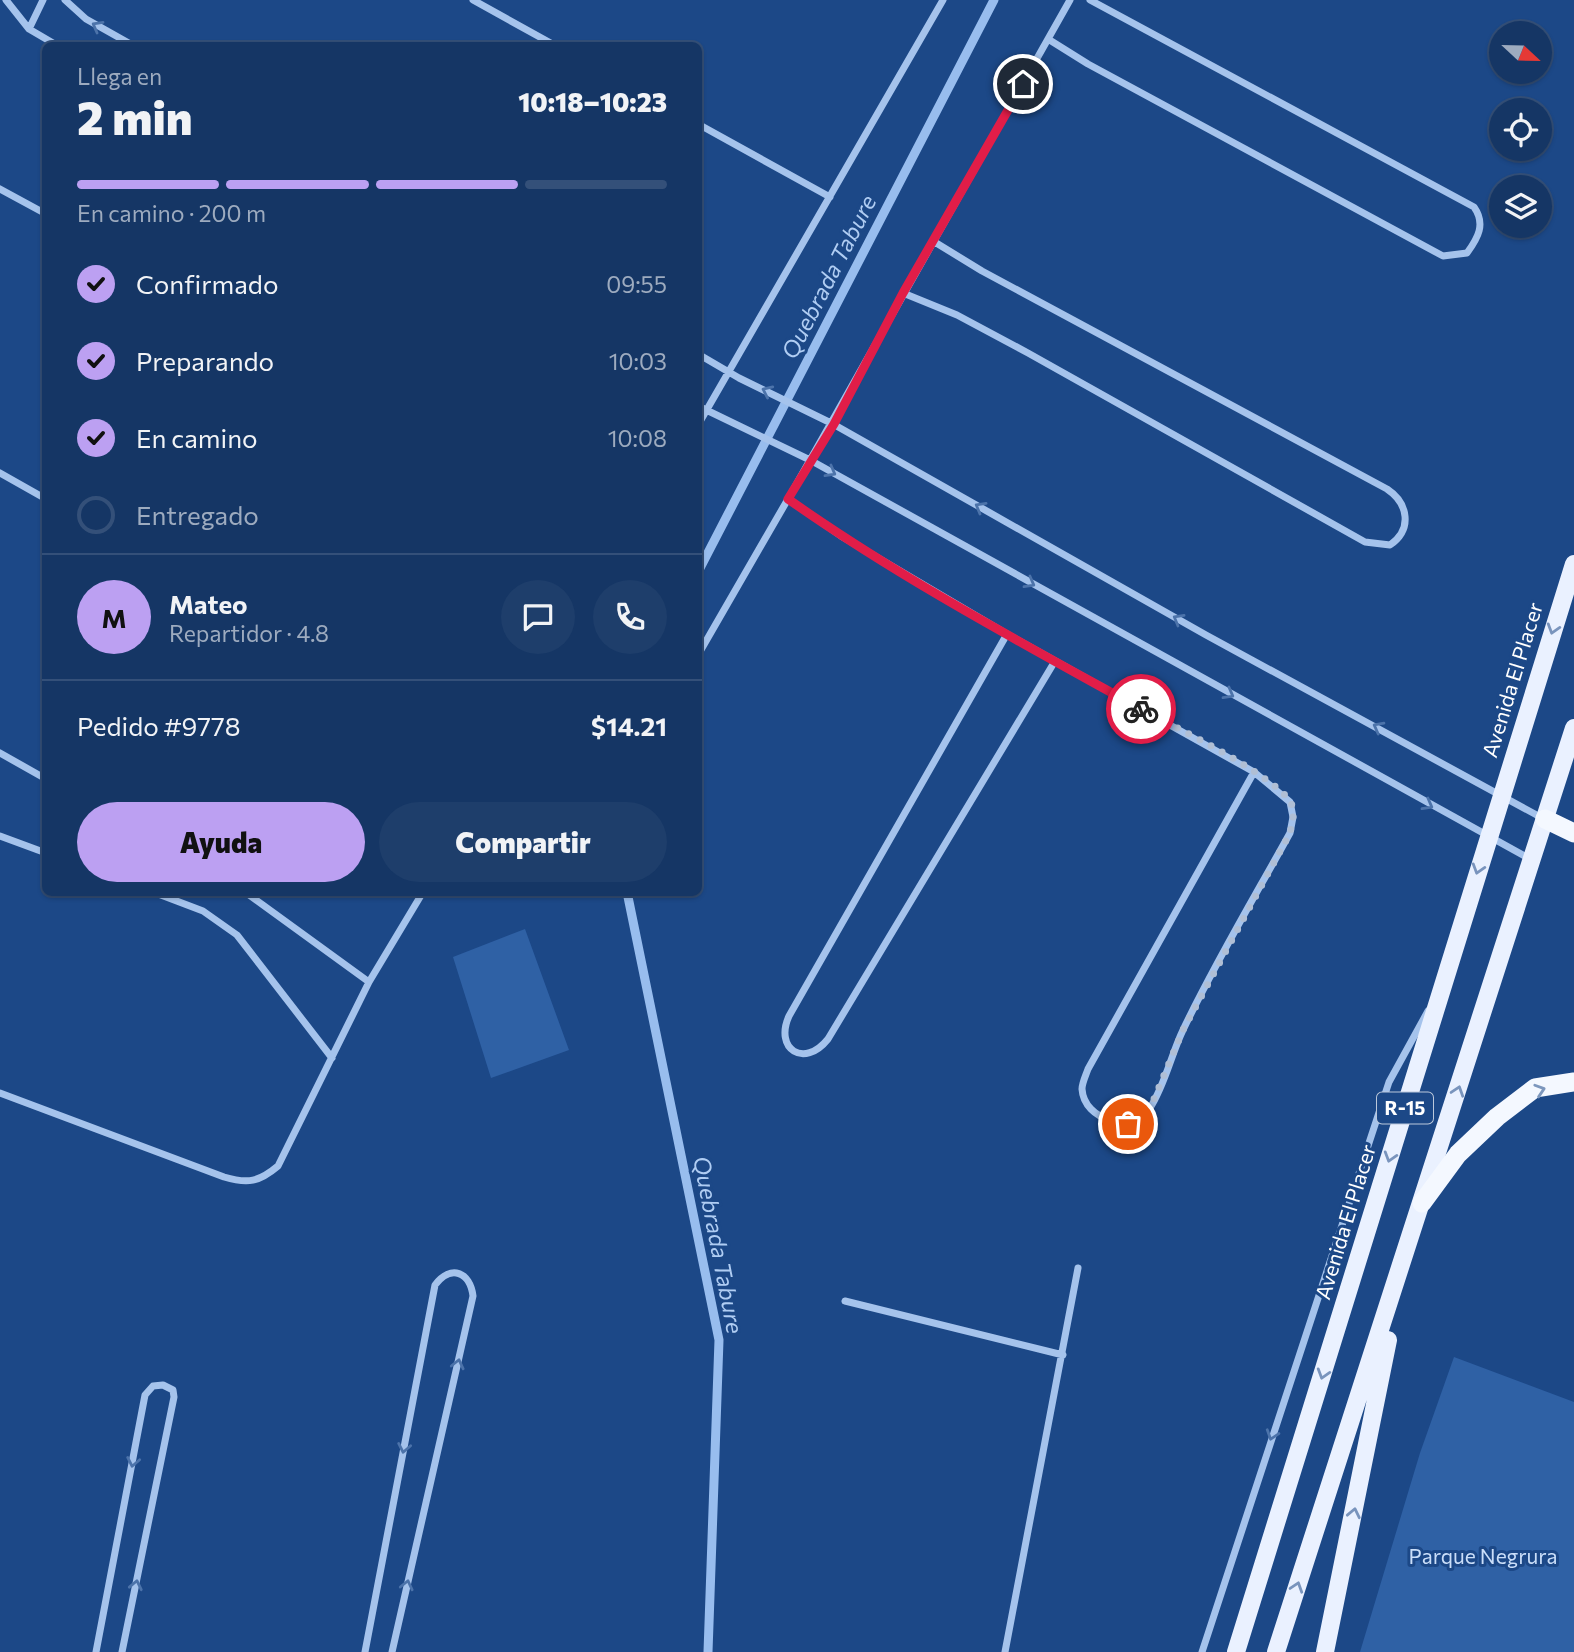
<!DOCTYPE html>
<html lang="es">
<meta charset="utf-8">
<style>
:root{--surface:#153665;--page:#1e3e6b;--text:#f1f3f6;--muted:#9dabbf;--line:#345079;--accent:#bca0f2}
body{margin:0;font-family:Commissioner,sans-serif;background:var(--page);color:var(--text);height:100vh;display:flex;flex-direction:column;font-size:26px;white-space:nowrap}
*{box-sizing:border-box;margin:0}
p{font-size:23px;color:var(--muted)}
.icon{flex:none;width:38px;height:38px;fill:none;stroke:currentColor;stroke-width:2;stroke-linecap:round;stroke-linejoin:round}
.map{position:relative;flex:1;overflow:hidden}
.panel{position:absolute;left:42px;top:42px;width:660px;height:854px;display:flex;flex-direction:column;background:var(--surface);border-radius:10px;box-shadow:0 2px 5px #0004,0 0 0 2px var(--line)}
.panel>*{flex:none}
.needle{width:46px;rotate:112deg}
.fabs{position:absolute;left:1489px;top:21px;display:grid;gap:14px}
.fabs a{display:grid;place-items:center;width:63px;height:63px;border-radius:50%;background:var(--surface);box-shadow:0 2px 5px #0004,0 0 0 2px var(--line);font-size:35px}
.pin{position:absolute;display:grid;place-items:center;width:60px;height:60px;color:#fff;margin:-30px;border:4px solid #fff;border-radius:50%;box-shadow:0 2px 7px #0007}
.courier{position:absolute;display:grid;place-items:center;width:70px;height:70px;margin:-35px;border:5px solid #e11d48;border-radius:50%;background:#fff;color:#222;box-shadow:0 2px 9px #0007}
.overview em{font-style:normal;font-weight:800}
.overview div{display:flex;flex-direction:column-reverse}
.overview{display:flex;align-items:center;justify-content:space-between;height:119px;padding:0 35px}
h1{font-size:46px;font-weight:800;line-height:52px}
.bar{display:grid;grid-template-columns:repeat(4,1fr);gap:10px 7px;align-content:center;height:84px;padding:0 35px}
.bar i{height:9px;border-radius:5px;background:var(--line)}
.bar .selected{background:var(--accent)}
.bar p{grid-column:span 4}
.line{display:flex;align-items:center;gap:18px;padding:0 35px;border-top:2px solid var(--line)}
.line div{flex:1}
.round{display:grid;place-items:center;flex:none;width:74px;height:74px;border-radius:37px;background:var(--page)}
ol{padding:0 35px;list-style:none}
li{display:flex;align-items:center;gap:21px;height:77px}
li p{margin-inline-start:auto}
li .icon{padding:7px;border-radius:50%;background:var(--accent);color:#111;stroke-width:4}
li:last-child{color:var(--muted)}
li i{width:38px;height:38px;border:4px solid var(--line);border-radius:50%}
.button{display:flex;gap:14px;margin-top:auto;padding:14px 35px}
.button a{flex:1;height:80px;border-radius:42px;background:var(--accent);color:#111;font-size:28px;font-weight:800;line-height:80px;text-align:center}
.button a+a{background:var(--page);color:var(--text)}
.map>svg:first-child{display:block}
</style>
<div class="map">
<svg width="1574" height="1652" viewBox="0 0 1574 1652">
<rect width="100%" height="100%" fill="#1c4887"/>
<!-- green -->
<path fill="#2f61a5" d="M525,929L569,1050L491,1078L453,957Z
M1454,1357L1574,1402V1652H1360L1420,1453Z"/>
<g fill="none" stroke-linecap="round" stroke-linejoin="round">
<!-- stream -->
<path stroke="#98bdee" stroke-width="9" d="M698,572L994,0
M627,892L719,1340L708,1652"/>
<!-- minor -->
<path stroke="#a5c3ec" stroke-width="7" d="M6,0L29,29L58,46
M65,0L86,19L134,46
M473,0L556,46
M29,29L43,0
M1048,39L1088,64L1443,256L1467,253C1478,238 1486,224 1474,207L1090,0
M698,124L830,197
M0,189L46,214
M903,293L957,315L1028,353L1365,542L1390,545C1413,529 1408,503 1387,489L982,271L933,241
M698,354L739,378L833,424L1206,635L1544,819
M698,406L810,460L1530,859
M698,425L943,0
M0,473L46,499
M1007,634L841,536L788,499L1070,0
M698,655L788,499
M1055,661L828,1039C804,1069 774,1049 789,1016L1007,634L1254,772L1290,802L1293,817L1290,833C1254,898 1215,963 1183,1030C1171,1055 1165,1085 1150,1108C1132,1133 1084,1121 1082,1089C1082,1083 1086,1075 1088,1069L1254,772
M0,753L46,779
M0,836L46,853
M153,892L203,911L237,935L332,1058
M245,892L369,982
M0,1093L224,1177C248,1184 259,1182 278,1166L369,982L423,892
M845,1301L1063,1355
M96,1652L145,1395L153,1386L163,1385L173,1390L174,1397L122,1652
M365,1652L435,1285C451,1264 470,1272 473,1296L392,1652
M1005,1652L1078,1268
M1202,1652L1389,1082L1428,1011"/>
<!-- primary -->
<path stroke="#eaf1ff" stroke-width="18" d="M1236,1652L1574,564
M1276,1652L1574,728
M1325,1652L1388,1340"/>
<!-- trunk -->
<path stroke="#f4f8ff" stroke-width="19" d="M1545,819L1574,833
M1422,1203L1458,1154L1497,1117L1535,1088L1574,1082"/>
</g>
<!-- one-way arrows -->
<defs><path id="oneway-chevron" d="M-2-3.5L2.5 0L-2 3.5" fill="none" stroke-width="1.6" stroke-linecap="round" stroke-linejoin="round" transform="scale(1.75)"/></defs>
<g stroke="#4c73aa">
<use href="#oneway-chevron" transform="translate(97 26) rotate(-151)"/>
<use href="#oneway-chevron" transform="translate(767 391) rotate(-155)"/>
<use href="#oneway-chevron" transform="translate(831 472) rotate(29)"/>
<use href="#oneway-chevron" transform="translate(980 507) rotate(-150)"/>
<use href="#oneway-chevron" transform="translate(1030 583) rotate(29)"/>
<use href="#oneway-chevron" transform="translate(1178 619) rotate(-150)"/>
<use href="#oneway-chevron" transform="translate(1229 694) rotate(29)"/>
<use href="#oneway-chevron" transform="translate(1378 727) rotate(-152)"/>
<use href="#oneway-chevron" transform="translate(1428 805) rotate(29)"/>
<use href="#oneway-chevron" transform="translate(458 1364) rotate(-77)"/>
<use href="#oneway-chevron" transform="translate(1272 1435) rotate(108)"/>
<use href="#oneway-chevron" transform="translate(404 1448) rotate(101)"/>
<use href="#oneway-chevron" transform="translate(133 1462) rotate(101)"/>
<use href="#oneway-chevron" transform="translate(136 1585) rotate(-78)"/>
<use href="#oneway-chevron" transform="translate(407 1585) rotate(-77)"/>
</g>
<g stroke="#7994bd">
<use href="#oneway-chevron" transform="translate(1553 629) rotate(107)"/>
<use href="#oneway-chevron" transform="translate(1478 869) rotate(107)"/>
<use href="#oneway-chevron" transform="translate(1458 1091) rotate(-72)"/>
<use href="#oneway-chevron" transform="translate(1390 1157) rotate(107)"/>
<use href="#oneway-chevron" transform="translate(1323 1374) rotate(107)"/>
<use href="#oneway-chevron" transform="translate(1354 1513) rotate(-78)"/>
<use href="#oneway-chevron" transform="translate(1297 1587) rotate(-72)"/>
</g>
<use stroke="#7d97bd" href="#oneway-chevron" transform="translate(1540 1090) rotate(-18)"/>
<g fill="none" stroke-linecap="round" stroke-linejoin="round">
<!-- done -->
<path stroke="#b0bfd5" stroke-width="7" stroke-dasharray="0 12.6" d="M1128,1124L1141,1118L1151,1106L1183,1030L1290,833C1292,824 1296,811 1290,801C1270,773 1175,727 1141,709"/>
<!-- route -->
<path stroke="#e11d48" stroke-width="9" d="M1023,84L903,293L834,424L788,499C900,578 1022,643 1141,709"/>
</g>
<g text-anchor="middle" stroke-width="6" stroke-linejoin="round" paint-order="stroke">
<!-- shield labels -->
<rect fill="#1c4887" stroke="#bbc8db" stroke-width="2" x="1377" y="1092.5" width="56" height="31" rx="5"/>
<g font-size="19" font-weight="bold" fill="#fff">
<text x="1405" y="1115">R-15</text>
</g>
<!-- street labels -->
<g font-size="21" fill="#fff" stroke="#1c4887">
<text transform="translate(1513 680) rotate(-73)" y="7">Avenida El Placer</text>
<text transform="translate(1346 1222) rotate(-73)" y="7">Avenida El Placer</text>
</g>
<!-- park labels -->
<g font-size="21" fill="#cadef9" stroke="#1c4887">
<text x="1483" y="1564">Parque Negrura</text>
</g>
<!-- water labels -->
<g font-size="23" font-style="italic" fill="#b0cdf3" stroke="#1c4887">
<text transform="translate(829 277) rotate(-63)" y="8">Quebrada Tabure</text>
<text transform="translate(718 1245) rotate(79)" y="8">Quebrada Tabure</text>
</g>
</g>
</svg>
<div class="fabs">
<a><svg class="needle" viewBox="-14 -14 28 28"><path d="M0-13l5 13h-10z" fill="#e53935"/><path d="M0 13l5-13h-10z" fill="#9dabbf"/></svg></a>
<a><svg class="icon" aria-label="locate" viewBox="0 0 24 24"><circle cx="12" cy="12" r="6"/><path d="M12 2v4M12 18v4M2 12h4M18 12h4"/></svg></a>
<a><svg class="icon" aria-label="layers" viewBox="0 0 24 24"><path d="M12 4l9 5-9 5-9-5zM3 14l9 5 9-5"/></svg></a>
</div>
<div class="pin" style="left:1128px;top:1124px;background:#ea580c"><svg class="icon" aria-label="bag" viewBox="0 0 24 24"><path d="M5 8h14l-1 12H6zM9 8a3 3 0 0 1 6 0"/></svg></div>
<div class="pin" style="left:1023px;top:84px;background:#1f2937"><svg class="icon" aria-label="home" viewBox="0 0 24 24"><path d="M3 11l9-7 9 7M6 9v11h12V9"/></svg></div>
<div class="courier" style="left:1141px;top:709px"><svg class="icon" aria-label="bike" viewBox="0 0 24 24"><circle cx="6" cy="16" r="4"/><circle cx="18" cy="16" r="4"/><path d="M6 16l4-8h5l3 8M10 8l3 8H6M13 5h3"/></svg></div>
<section class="panel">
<div class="overview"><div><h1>2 min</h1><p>Llega en</p></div><em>10:18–10:23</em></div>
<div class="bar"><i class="selected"></i><i class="selected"></i><i class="selected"></i><i></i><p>En camino · 200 m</p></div>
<ol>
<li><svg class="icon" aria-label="check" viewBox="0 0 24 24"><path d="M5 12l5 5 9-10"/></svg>Confirmado<p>09:55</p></li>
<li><svg class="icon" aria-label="check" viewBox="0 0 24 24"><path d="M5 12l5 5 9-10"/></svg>Preparando<p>10:03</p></li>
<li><svg class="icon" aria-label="check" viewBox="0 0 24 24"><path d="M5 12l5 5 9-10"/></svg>En camino<p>10:08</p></li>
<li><i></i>Entregado</li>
</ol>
<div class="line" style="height:126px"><b class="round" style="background:var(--accent);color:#111">M</b><div><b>Mateo</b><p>Repartidor · 4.8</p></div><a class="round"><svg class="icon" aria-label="chat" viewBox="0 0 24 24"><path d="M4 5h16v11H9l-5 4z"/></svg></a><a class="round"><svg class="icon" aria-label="phone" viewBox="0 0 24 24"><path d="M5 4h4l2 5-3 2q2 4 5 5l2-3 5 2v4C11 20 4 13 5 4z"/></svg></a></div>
<div class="line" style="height:91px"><div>Pedido #9778</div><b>$14.21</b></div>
<div class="button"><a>Ayuda</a><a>Compartir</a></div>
</section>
</div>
